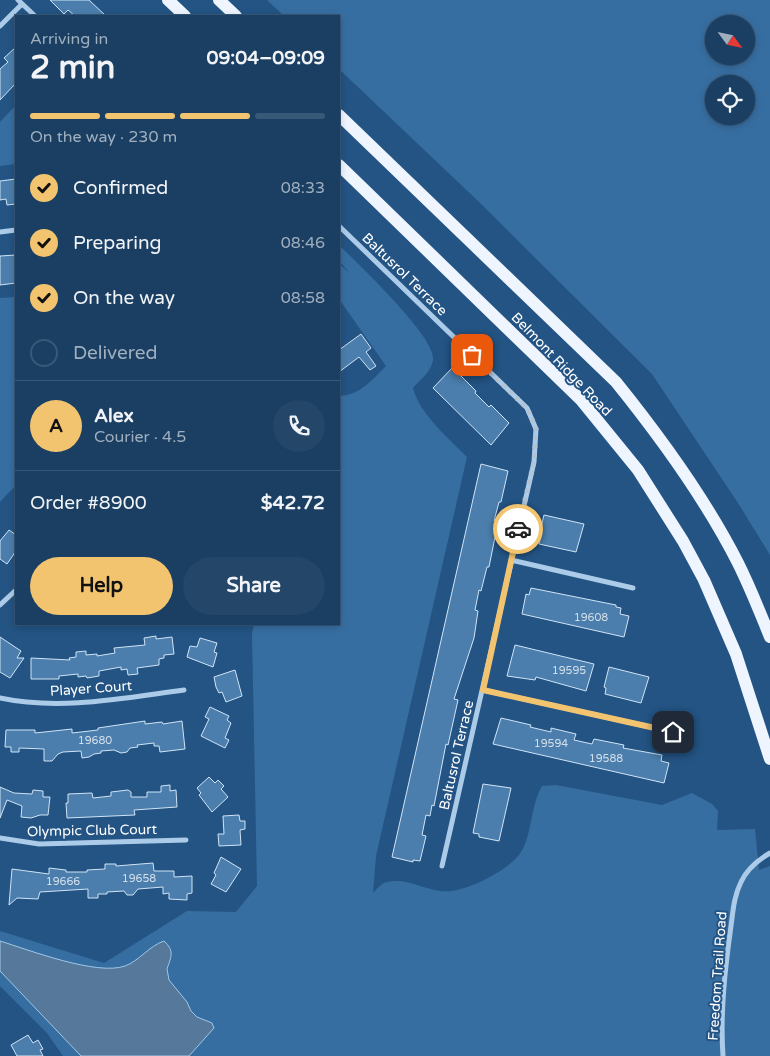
<!DOCTYPE html>
<meta charset="utf-8">
<style>
:root{--surface:#1a3f63;--page:#234669;--text:#f1f3f6;--muted:#9fafbe;--line:#385878;--accent:#f3c46f}
body{margin:0;font-family:"Varela Round",sans-serif;background:var(--page);color:var(--text);height:100vh;display:flex;flex-direction:column;font-size:19px;white-space:nowrap}
*{box-sizing:border-box;margin:0}
p{font-size:16px;color:var(--muted)}
.icon{flex:none;width:28px;height:28px;fill:none;stroke:currentColor;stroke-width:2;stroke-linecap:round;stroke-linejoin:round}
.map{position:relative;flex:1;overflow:hidden}
.details{position:absolute;left:15px;top:15px;width:325px;height:610px;display:flex;flex-direction:column;background:var(--surface);border-radius:0px;box-shadow:0 2px 8px #0003,0 0 0 1px var(--line)}
.details>*{flex:none}
.needle{width:32px;rotate:123deg}
.controls{position:absolute;left:705px;top:15px;display:grid;gap:10px}
.controls a{display:grid;place-items:center;width:50px;height:50px;border-radius:50%;background:var(--surface);box-shadow:0 2px 8px #0003,0 0 0 1px var(--line);font-size:25px}
.pin{position:absolute;display:grid;place-items:center;width:42px;height:42px;color:#fff;margin:-21px;border-radius:10px;box-shadow:0 2px 8px #0006}
.courier{position:absolute;display:grid;place-items:center;width:50px;height:50px;margin:-25px;border:4px solid #f3c46f;border-radius:50%;background:#fff;color:#222;box-shadow:0 1px 6px #0007}
.summary em{font-style:normal;font-weight:700}
.summary div{display:flex;flex-direction:column-reverse}
.summary{display:flex;align-items:center;justify-content:space-between;height:85px;padding:0 15px}
h1{font-size:32px;font-weight:700;line-height:38px}
.bar{display:grid;grid-template-columns:repeat(4,1fr);gap:8px 5px;align-content:center;height:60px;padding:0 15px}
.bar i{height:6px;border-radius:4px;background:var(--line)}
.bar .active{background:var(--accent)}
.bar p{grid-column:span 4}
.line{display:flex;align-items:center;gap:12px;padding:0 15px;border-top:1px solid var(--line)}
.line div{flex:1}
.round{display:grid;place-items:center;flex:none;width:52px;height:52px;border-radius:26px;background:var(--page)}
ol{padding:0 15px;list-style:none}
li{display:flex;align-items:center;gap:15px;height:55px}
li p{margin-inline-start:auto}
li .icon{padding:5px;border-radius:50%;background:var(--accent);color:#111;stroke-width:4}
li:last-child{color:var(--muted)}
li i{width:28px;height:28px;border:2px solid var(--line);border-radius:50%}
.cta{display:flex;gap:10px;margin-top:auto;padding:10px 15px}
.cta a{flex:1;height:58px;border-radius:30px;background:var(--accent);color:#111;font-size:20px;font-weight:700;line-height:58px;text-align:center}
.cta a+a{background:var(--page);color:var(--text)}
.map>svg:first-child{display:block}
</style>
<div class="map">
<svg width="770" height="1056" viewBox="0 0 770 1056">
<rect width="100%" height="100%" fill="#235484"/>
<!-- green -->
<path fill="#376ea1" fill-rule="evenodd" d="M267,0H770V555L738,503L652,374L478,201L339,69V16H284ZM714,24H746V56H714ZM714,84H746V116H714Z
M15,106L16,164L0,166V122Z
M339,245C357,263 437,338 433,360C431,373 420,379 413,388C419,413 448,438 467,457L376,856L373,893C376,890 380,885 384,883C402,876 423,889 441,891C463,894 505,872 519,855C532,839 530,806 542,786L556,785L662,805L692,793L712,804L718,811L717,830L755,829L759,870L770,866V1056H63L47,1033L0,986V931L104,963L187,911L236,912L257,886L252,633L254,624H339V396C359,396 373,379 386,366L339,299V264L350,273L339,261Z
M16,297V485L0,502V298Z"/>
<!-- water -->
<path fill="#56799b" stroke="#a0c7e9" d="M0,941C29,950 97,976 125,966C139,961 149,946 164,941C175,951 171,957 167,969L169,980L187,1002L191,1011L197,1017L212,1023L214,1028L189,1056H81L0,971Z"/>
<!-- building -->
<path fill="#4b7eac" stroke="#d0e4f6" d="M50,0H89L106,16H75L68,10L64,14Z
M16,47V83L0,100V69L8,62L4,58Z
M16,179V204L7,205L6,199L0,200V181Z
M16,255V283L0,285V256Z
M361,334L371,348L366,352L376,366L370,370L359,357L339,372V350Z
M454,366L461,372L459,374L476,391L475,393L489,407L491,405L509,423L491,445L433,388Z
M481,464L508,471L501,502H499L494,521L498,522L489,567H487L481,591L479,590L475,610L478,611L474,638L454,699L458,700L448,745L446,744L434,806L432,805L430,816L426,815L422,835L426,836L420,861L413,860V862L392,857Z
M544,515L584,524L576,552L539,544L541,536L539,535Z
M9,530L16,535V551L7,564L0,559V541Z
M531,588L616,605V607L621,608L620,614L629,616L624,637L522,614L526,594L529,595Z
M156,636V639L172,637L174,654L164,655V658L159,659V665L137,668L138,674L128,675L127,669L121,670V667L99,671V676L87,678L86,676L78,677V674L59,676V679H31V658L70,660L69,658L76,657V652L86,651V655L97,654V656L115,653L114,648L145,645L144,638Z
M0,637L21,651L17,658H24L10,678L0,672Z
M200,638L217,643L214,652L217,653L213,667L187,657L190,646L197,647Z
M515,645L594,664L586,691L536,677L535,680L507,676Z
M609,667L649,677L641,703L605,694L606,688L604,687Z
M235,670L242,696L226,702L222,692L219,693L216,687L214,677Z
M210,707L229,716L227,720L231,723L225,738L229,740L225,748L201,736L209,719L205,717Z
M501,718L531,725L530,727L551,732V728L576,734L574,740L592,744L594,739L624,745L623,748L662,755L661,761L669,763L664,783L493,744Z
M145,721V724L162,722L163,724L182,721L185,749L160,752L159,746H154V743L137,745L138,747L130,748L127,752L121,753L114,750L101,751V753L94,754L89,757L82,758L81,751L63,752L58,754L52,761H44V749L19,748V752H11V747H5L6,730H35V733L72,729V733L98,730V728Z
M209,777L215,783L218,780L224,786L221,789L228,797L212,812L199,795L201,793L197,788Z
M483,784L511,788L499,841L479,837V834L473,833Z
M170,785V791L176,790L177,807L134,810L135,815L67,818L66,803H68V794L92,793L93,798L111,796V792L128,790L131,792V797H147V792H161V786Z
M0,787L14,793L32,794L33,790L43,791V797H50L48,815H40L31,818L21,817L22,806L7,800L0,818Z
M239,815L240,821H245V829L240,830L241,845L219,846L218,834H224L223,816Z
M221,857L241,869L226,892L211,884L216,875L214,873Z
M153,863L154,871H174V877L192,876V893L187,894V900L169,899V893L163,894V887L138,889L133,895H127L124,891L107,892V894H98V898H88V889L40,892L38,899L17,898L9,905L12,869L49,874V868L66,870V872H87V870L105,869V864H116V866Z
M28,1035L33,1043L38,1040L43,1049L40,1050L43,1056H17L11,1045Z"/>
<g fill="none" stroke-linecap="round" stroke-linejoin="round">
<!-- street -->
<path stroke="#accbe8" stroke-width="5" d="M18,0L35,16
M0,26L22,4
M339,226L527,408L536,429L534,462L442,866
M0,232L16,230
M511,560L633,588
M0,605L16,590
M483,690L673,732
M0,698C60,711 124,698 184,690
M0,838L39,844L186,840
M723,1056C720,1013 725,969 731,926C733,911 734,896 741,882C747,869 758,860 770,853"/>
<!-- primary -->
<path stroke="#eef5fe" stroke-width="12" d="M168,0L185,16
M219,0L236,16
M339,115L616,382C662,439 705,498 738,563C750,587 760,612 770,637
M339,165L581,400L638,470L683,541L704,580L736,654L770,759"/>
</g>
<g fill="none" stroke-linecap="round" stroke-linejoin="round">
<!-- done -->
<path stroke="#b2c3d4" stroke-width="5" stroke-dasharray="0 9" d="M472,355L527,408L536,428L534,462L518,529"/>
<!-- route -->
<path stroke="#f3c46f" stroke-width="6" d="M518,529L483,690L673,732"/>
</g>
<g text-anchor="middle" stroke-width="4" stroke-linejoin="round" paint-order="stroke">
<!-- number labels -->
<g font-size="11" fill="#d2dfea">
<text x="591" y="621">19608</text>
<text x="569" y="674">19595</text>
<text x="95" y="744">19680</text>
<text x="551" y="747">19594</text>
<text x="606" y="762">19588</text>
<text x="139" y="882">19658</text>
<text x="63" y="885">19666</text>
</g>
<!-- street labels -->
<g font-size="14" fill="#fff" stroke="#235484">
<text transform="translate(405 274) rotate(44)" y="5">Baltusrol Terrace</text>
<text transform="translate(562 364) rotate(46)" y="5">Belmont Ridge Road</text>
<text transform="translate(91 688) rotate(-4)" y="5">Player Court</text>
<text transform="translate(456 755) rotate(-77)" y="5">Baltusrol Terrace</text>
<text transform="translate(92 830) rotate(-1)" y="5">Olympic Club Court</text>
<text transform="translate(717 976) rotate(-86)" y="5">Freedom Trail Road</text>
</g>
</g>
</svg>
<div class="controls">
<a><svg class="needle" viewBox="-14 -14 28 28"><path d="M0-13l5 13h-10z" fill="#e53935"/><path d="M0 13l5-13h-10z" fill="#9fafbe"/></svg></a>
<a><svg class="icon" aria-label="locate" viewBox="0 0 24 24"><circle cx="12" cy="12" r="6"/><path d="M12 2v4M12 18v4M2 12h4M18 12h4"/></svg></a>
</div>
<div class="pin" style="left:472px;top:355px;background:#ea580c"><svg class="icon" aria-label="bag" viewBox="0 0 24 24"><path d="M5 8h14l-1 12H6zM9 8a3 3 0 0 1 6 0"/></svg></div>
<div class="pin" style="left:673px;top:732px;background:#1f2937"><svg class="icon" aria-label="home" viewBox="0 0 24 24"><path d="M3 11l9-7 9 7M6 9v11h12V9"/></svg></div>
<div class="courier" style="left:518px;top:529px"><svg class="icon" aria-label="car" viewBox="0 0 24 24"><path d="M5 17H2v-5l4-1 3-4h7l3 4 3 1v5h-3M9 17h6M6 11h13"/><circle cx="7" cy="17" r="2"/><circle cx="17" cy="17" r="2"/></svg></div>
<section class="details">
<div class="summary"><div><h1>2 min</h1><p>Arriving in</p></div><em>09:04–09:09</em></div>
<div class="bar"><i class="active"></i><i class="active"></i><i class="active"></i><i></i><p>On the way · 230 m</p></div>
<ol>
<li><svg class="icon" aria-label="check" viewBox="0 0 24 24"><path d="M5 12l5 5 9-10"/></svg>Confirmed<p>08:33</p></li>
<li><svg class="icon" aria-label="check" viewBox="0 0 24 24"><path d="M5 12l5 5 9-10"/></svg>Preparing<p>08:46</p></li>
<li><svg class="icon" aria-label="check" viewBox="0 0 24 24"><path d="M5 12l5 5 9-10"/></svg>On the way<p>08:58</p></li>
<li><i></i>Delivered</li>
</ol>
<div class="line" style="height:90px"><b class="round" style="background:var(--accent);color:#111">A</b><div><b>Alex</b><p>Courier · 4.5</p></div><a class="round"><svg class="icon" aria-label="phone" viewBox="0 0 24 24"><path d="M5 4h4l2 5-3 2q2 4 5 5l2-3 5 2v4C11 20 4 13 5 4z"/></svg></a></div>
<div class="line" style="height:65px"><div>Order #8900</div><b>$42.72</b></div>
<div class="cta"><a>Help</a><a>Share</a></div>
</section>
</div>
